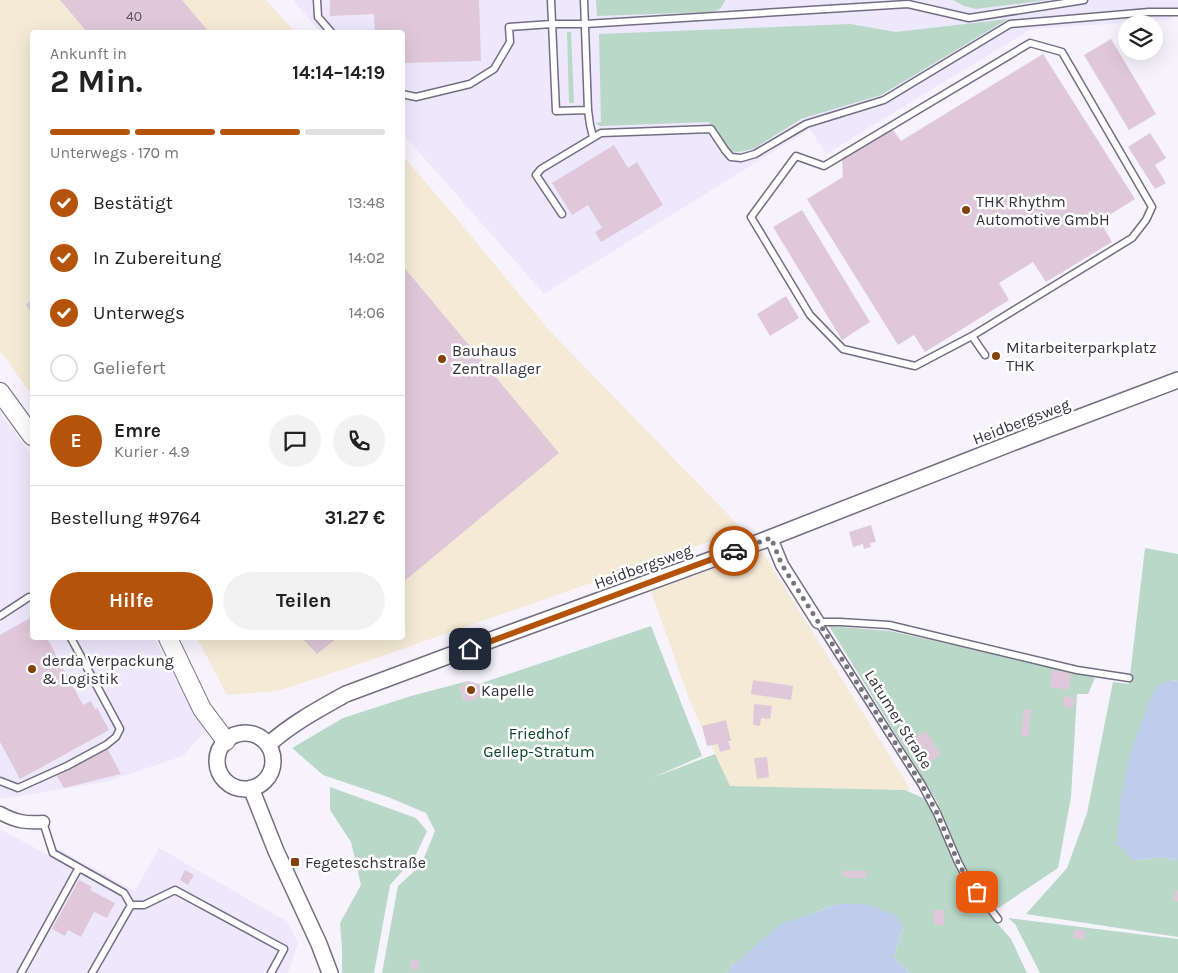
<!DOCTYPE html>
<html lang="de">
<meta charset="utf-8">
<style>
:root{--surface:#fff;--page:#f2f2f2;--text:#222;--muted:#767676;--line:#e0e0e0;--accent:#b45309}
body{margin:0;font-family:Karla,sans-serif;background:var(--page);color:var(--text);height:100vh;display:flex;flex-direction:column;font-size:19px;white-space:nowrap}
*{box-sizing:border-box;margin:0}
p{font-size:16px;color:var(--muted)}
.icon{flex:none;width:28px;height:28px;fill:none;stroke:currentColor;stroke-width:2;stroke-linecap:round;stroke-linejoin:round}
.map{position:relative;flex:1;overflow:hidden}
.drawer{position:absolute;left:30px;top:30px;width:375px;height:610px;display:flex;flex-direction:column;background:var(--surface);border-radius:5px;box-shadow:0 5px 20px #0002}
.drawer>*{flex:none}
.controls{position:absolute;left:1118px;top:15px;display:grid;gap:10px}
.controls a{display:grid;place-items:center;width:45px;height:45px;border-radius:50%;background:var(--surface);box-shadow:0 5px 20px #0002;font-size:25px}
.pin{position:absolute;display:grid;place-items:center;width:42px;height:42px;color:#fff;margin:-21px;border-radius:10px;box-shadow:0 2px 8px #0006}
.courier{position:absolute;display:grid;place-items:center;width:50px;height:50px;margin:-25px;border:4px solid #b45309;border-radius:50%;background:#fff;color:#222;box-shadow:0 1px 6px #0007}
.summary em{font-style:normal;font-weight:700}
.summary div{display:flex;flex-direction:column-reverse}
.summary{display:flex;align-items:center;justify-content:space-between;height:85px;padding:0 20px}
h1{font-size:32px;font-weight:700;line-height:38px}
.bar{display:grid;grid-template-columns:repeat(4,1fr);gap:8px 5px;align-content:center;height:60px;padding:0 20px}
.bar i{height:6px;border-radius:4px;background:var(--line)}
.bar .selected{background:var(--accent)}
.bar p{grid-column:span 4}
.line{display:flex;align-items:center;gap:12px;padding:0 20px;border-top:1px solid var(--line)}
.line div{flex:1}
.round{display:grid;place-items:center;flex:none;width:52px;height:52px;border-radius:26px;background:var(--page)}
ol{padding:0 20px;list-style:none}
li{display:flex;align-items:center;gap:15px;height:55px}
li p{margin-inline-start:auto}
li .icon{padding:5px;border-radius:50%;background:var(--accent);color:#fff;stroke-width:4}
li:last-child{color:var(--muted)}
li i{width:28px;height:28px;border:2px solid var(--line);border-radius:50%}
.action{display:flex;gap:10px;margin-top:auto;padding:10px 20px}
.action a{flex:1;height:58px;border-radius:30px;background:var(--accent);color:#fff;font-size:20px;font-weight:700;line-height:58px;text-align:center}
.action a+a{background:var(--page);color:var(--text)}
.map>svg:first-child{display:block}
</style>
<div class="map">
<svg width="1178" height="973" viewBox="0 0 1178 973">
<rect width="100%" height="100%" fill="#f6f3fd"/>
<!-- commercial -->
<path fill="#f4ead5" d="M0,0H266L295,32H32V395L0,351Z
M403,156L458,220L548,329L741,528L720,538L356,665L277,691L227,695L197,638H402Z
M762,551L911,790L730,786L690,702L651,591Z"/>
<!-- built -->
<path fill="#ede8fb" d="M293,0H1178V14L1168,20L1031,29L826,154L810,129L544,294L403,134L402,32H320Z
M0,412L32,456V638H154L172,672L206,730L183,756L106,782L0,799Z
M0,829L50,856L62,851L135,891L159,848L288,922L298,943L288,973H0Z"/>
<!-- green -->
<path fill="#bad8c7" d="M596,0H725V1L720,9L712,12L597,16Z
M953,0H1049L976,9L964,6Z
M1008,19L881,95L801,119L755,148C747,151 738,153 729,151L709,122L600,126L595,123L601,122L599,34L850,24L896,32Z
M567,32H571L574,103H569Z
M1145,548L1178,554V681L1171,680L1135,861L1159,857L1178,860V937L1026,914L1067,868L1087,813L1113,682L1129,684Z
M651,626L702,756L652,778L715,754L730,786L905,790L939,805L829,626L890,631L1030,662L1095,678L1088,694H1077L1071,797L1058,868L1000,907L986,910L1011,939L1027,973H910L894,957L903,927L837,904L814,913L733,965L726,973H382L398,886L421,865L435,831L426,813L388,797L323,775L292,748L343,718L411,696L468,681L460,688L464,700L482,692L479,684Z
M330,787L416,818L427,831L415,857L390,885L374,973H342V950L340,923L361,885L351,842L330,810Z
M1008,918L1178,939V973H1040L1015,924Z"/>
<!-- water -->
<path fill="#bfcdea" d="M1171,680L1178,681V860L1159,857L1135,861L1117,844L1120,801L1130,753L1150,699L1158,685Z
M837,904H868L897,916L903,927L894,957L910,973H726L733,965L780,924L814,913Z"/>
<!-- building -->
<path fill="#dfc8da" d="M60,0H182L209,32H87Z
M330,0H479L481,61L402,63V32H375L374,14L330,16Z
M1111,39L1156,114L1129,130L1084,55Z
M1043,54L1135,199L1100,221L1112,242L1046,282L1033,262L999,283L1009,300L925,352L914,335L898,345L807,199L843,177L842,159L892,129L901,141Z
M1150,133L1166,158L1155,165L1166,183L1155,189L1128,147Z
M614,145L628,168L637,162L663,205L601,242L595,232L602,228L588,205L572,215L552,183Z
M802,210L870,322L842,340L773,227Z
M402,265L559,453L402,583Z
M786,296L799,318L770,336L757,314Z
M32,299V313L26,305Z
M871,525L876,542L870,543L871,547L864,549L863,544L853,547L849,532Z
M32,617V638H47L83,705L91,701L95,709L97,708L109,730L20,779L0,742V635Z
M302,638H337L317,654Z
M1052,670L1071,673L1069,690L1050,687Z
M753,680L793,686L791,700L751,694Z
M468,681L479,684L482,692L474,701L464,700L460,688Z
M1064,696L1075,698L1073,708L1063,706Z
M754,704L772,706L770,719L761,718L760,726L753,725Z
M1024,709L1031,710L1028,736H1021Z
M726,720L731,741H728L731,749L720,752L718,744L707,746L702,726Z
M926,731L941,755L921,767L907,743Z
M107,748L121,774L64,788L57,776Z
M767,757L769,777L757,779L754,758Z
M185,870L194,875L188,885L180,880Z
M843,871H867L866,878H843Z
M79,880L92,887L90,890L115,903L107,918L94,912L81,937L68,930L65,936L52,929Z
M1176,890L1178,891V902L1172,900Z
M933,910H944V925H934Z
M1075,929L1086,931L1083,940L1073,937Z
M412,959L420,961L418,970L410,969Z"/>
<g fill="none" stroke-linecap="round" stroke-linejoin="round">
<defs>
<path id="service" d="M317,0L318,17L331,32
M551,0L556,111L588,110
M584,0L588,110L590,125L593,137
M402,94L416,97L470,84L494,69L510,42L509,27L552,24H585L908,4L969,18L1084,0
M562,214L536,175L541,169L601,133L711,129L725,150L731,157L741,158L755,154L806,124L884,100L1010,24L1149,12H1178
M972,336L1132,238L1146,220L1152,207L1062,52L1030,43L824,166L796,156L751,217L810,315L843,349L915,366L972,336L985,355
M0,616L29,597H32
M818,622L922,785L937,813L958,862L966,877L998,919
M818,622H840L889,625L1077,670L1129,678
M0,781L18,788L67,766L106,745L116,737L120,729L71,638
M43,822L53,853L124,893L131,905H144L175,890L284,949L271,973
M21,973L77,871L80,869
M92,973L131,905"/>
<path id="minor" d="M771,538L782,565L818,622
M0,813C17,822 25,823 43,822"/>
<path id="tertiary" d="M217 761a28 28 0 1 1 56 0a28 28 0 1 1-56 0Z
M268,745C291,724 319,709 346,694L507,634L762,541L1030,436L1178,380
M251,788L276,851L319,944L330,973"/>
<path id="secondary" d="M0,392L32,436
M168,638L202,709L226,741"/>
</defs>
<!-- service casing -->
<use href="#service" stroke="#736d83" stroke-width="9"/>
<!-- minor casing -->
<use href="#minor" stroke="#736d83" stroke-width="15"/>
<!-- tertiary casing -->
<use href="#tertiary" stroke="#736d83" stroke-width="18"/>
<!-- secondary casing -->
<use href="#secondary" stroke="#736d83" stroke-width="20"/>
<!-- service -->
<use href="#service" stroke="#fff" stroke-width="6"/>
<!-- minor -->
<use href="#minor" stroke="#fff" stroke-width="12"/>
<!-- tertiary -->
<use href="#tertiary" stroke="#fff" stroke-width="15"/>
<!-- secondary -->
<use href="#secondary" stroke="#fff" stroke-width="18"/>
</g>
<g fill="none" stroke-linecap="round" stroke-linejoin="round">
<!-- done -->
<path stroke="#77747e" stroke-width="5" stroke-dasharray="0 9" d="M734,551L771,538L782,565L922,785L937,813L958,862L966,877L977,892"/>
<!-- route -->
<path stroke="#b45309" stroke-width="6" d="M470,649L734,551"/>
</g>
<!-- markers -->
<g fill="#834308" stroke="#fff" stroke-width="2">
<circle cx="966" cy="210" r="5"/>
<circle cx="996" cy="356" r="5"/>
<circle cx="442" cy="359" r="5"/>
<circle cx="32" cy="669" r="5"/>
<circle cx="471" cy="690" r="5"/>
<rect x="290" y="857" width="10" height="10" rx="2.5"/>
</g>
<g text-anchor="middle" stroke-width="5" stroke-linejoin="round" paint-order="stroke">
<!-- number labels -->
<g font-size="14" fill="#5e5662">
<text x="134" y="21">40</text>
</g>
<!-- poi labels -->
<g font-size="16" fill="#33303a" stroke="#fff" text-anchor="start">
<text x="976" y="207">THK Rhythm<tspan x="976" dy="18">Automotive GmbH</tspan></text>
<text x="1006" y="353">Mitarbeiterparkplatz<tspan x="1006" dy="18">THK</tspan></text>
<text x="452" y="356">Bauhaus<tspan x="452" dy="18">Zentrallager</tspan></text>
<text x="42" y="666">derda Verpackung<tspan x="42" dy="18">&amp; Logistik</tspan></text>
<text x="481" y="696">Kapelle</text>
<text x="305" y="868">Fegeteschstraße</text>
</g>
<!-- street labels -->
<g font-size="16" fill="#33303a" stroke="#fff">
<text transform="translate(1021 421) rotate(-21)" y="6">Heidbergsweg</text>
<text transform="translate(643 566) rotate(-20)" y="6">Heidbergsweg</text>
<text transform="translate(899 719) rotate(58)" y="6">Latumer Straße</text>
</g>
<!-- park labels -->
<g font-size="16" fill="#09452c" stroke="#fff">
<text x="539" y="739">Friedhof<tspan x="539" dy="18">Gellep-Stratum</tspan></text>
</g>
</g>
</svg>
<div class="controls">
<a><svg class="icon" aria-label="layers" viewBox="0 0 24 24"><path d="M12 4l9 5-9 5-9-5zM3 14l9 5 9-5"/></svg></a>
</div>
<div class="pin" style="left:977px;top:892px;background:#ea580c"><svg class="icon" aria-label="bag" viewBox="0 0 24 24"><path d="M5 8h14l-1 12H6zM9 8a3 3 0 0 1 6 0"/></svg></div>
<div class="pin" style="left:470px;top:649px;background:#1f2937"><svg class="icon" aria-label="home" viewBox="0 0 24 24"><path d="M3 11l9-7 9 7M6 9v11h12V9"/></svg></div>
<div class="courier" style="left:734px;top:551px"><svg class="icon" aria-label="car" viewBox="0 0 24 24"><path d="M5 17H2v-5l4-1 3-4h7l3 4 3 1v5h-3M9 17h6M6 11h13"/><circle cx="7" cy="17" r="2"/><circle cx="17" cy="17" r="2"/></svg></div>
<section class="drawer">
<div class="summary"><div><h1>2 Min.</h1><p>Ankunft in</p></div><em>14:14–14:19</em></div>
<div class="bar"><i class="selected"></i><i class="selected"></i><i class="selected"></i><i></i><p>Unterwegs · 170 m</p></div>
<ol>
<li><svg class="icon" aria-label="check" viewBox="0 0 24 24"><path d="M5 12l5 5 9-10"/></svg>Bestätigt<p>13:48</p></li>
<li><svg class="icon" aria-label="check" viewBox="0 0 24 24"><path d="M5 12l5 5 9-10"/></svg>In Zubereitung<p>14:02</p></li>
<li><svg class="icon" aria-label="check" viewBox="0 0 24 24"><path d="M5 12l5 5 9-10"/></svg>Unterwegs<p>14:06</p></li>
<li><i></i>Geliefert</li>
</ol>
<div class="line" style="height:90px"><b class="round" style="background:var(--accent);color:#fff">E</b><div><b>Emre</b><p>Kurier · 4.9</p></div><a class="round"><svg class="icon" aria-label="chat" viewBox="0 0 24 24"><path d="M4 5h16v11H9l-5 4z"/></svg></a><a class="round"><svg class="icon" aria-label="phone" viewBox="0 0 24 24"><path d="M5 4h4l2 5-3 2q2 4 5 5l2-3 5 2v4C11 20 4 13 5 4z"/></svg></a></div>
<div class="line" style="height:65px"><div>Bestellung #9764</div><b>31.27 €</b></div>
<div class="action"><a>Hilfe</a><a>Teilen</a></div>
</section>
</div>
